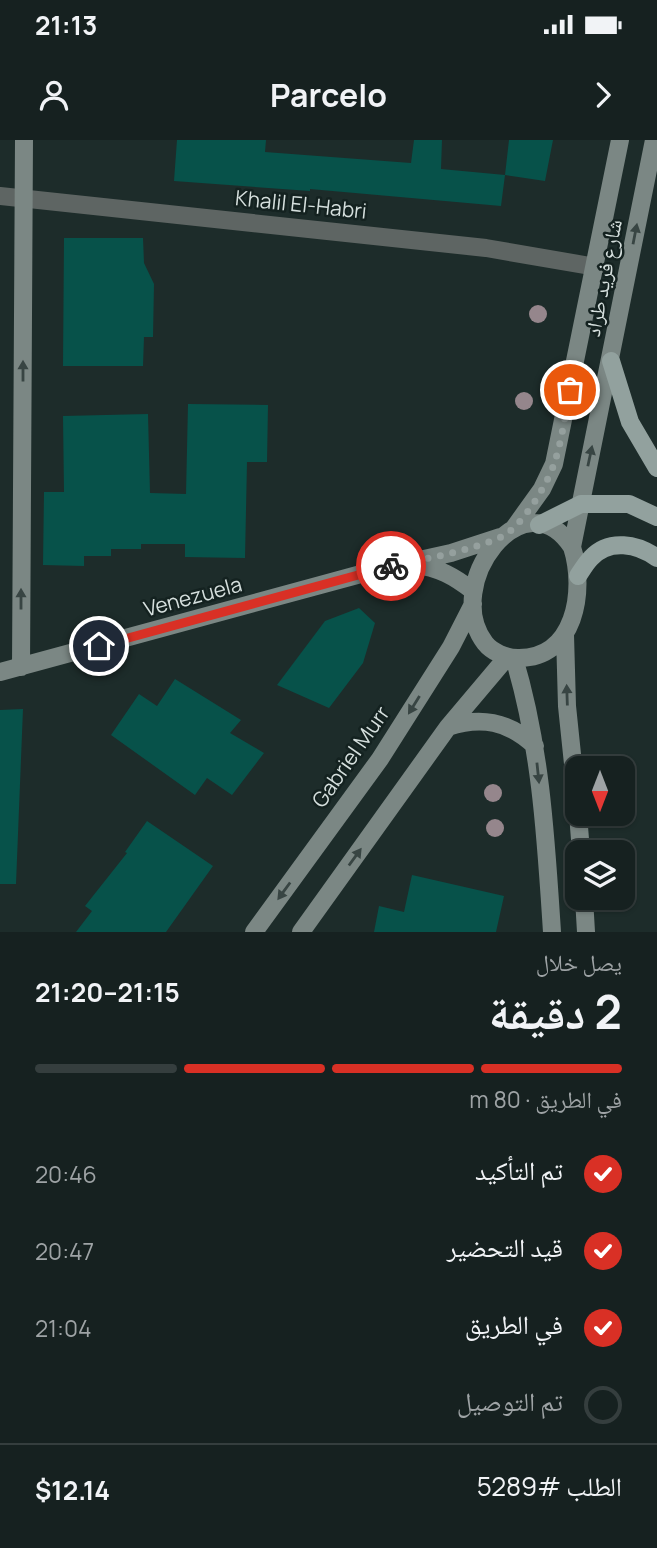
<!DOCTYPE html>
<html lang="ar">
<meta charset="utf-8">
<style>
:root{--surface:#162120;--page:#1f2929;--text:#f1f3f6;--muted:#9ea3a5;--line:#353e3e;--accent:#d93025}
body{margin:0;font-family:Manrope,"Noto Naskh Arabic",sans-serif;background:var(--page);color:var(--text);direction:rtl;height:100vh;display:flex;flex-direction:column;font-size:26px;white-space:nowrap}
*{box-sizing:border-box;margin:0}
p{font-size:23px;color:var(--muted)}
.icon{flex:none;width:38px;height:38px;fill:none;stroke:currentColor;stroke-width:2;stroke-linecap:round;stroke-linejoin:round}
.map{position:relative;height:792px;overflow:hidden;direction:ltr}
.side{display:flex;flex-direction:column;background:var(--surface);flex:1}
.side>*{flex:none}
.needle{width:46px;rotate:180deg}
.buttons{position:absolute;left:565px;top:616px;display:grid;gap:14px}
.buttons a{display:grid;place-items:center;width:70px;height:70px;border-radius:14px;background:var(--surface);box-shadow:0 2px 5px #0004,0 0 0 2px var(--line);font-size:35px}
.pin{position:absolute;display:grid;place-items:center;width:60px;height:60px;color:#fff;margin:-30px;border:4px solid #fff;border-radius:50%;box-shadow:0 2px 7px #0007}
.courier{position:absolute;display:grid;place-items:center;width:70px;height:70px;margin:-35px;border:5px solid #d93025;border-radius:50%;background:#fff;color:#222;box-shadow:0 2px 9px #0007}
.headline em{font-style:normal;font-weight:700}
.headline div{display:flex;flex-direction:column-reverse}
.headline{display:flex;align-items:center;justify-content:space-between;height:119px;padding:0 35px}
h1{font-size:46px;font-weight:700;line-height:52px}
.bar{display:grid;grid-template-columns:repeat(4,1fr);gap:10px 7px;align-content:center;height:84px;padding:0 35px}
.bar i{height:9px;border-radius:5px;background:var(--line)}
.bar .on{background:var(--accent)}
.bar p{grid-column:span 4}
.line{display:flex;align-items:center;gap:18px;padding:0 35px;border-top:2px solid var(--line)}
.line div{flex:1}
ol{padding:0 35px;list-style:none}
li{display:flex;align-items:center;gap:21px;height:77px}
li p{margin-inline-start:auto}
li .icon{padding:7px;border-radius:50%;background:var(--accent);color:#fff;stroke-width:4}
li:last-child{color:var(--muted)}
li i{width:38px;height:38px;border:4px solid var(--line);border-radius:50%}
.status{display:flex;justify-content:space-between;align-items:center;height:49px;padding:0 35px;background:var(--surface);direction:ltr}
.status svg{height:19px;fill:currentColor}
header{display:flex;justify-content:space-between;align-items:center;height:91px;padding:0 35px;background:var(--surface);font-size:32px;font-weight:700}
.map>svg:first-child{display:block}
</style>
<div class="status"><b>21:13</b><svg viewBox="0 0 49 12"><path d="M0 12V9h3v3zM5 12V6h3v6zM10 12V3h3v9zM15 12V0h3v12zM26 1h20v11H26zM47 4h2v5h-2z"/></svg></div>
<header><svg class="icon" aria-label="forward" viewBox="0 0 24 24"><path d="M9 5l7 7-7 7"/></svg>Parcelo<svg class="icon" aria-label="person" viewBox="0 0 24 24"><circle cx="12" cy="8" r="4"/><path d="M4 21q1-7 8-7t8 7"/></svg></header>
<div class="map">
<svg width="657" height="792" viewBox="0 0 657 792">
<rect width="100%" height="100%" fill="#1d2c2a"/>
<!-- building -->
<path fill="#07524a" d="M177,0H266L265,12L411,23L414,0H442L441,29L505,35L501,66L310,49V51L174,41Z
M509,0H553L545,41L505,35Z
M64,98H143L144,123L154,144L153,197H144L143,226H63Z
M188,264L268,265L267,322H247L245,418L185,417V404H141V409H111V416H84V426L43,425L44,352H64L63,276L148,274L150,353L186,354Z
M359,468L375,483L363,523L329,568L277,545L325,481Z
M175,539L241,580L230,593L264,613L232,655L207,638L195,655L111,595L139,554L157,566Z
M23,569L16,744H0V570Z
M147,681L213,726L166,792H76L92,771L85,766L127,713L125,712Z
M412,735L504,756L496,792H374L379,766L404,772Z"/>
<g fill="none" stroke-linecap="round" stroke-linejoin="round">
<!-- street -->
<path stroke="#5e6563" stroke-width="18" d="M0,56L486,108L596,127"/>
<!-- secondary -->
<path stroke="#7b8784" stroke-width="18" d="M514,388L542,349L554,324L620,0
M572,407C524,334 441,445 485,503C492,512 506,518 518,518C575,519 586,451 572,407L654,0
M415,425C438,427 455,437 473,451
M565,495L567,566L578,672
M514,518C541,607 546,700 552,792
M21,527L24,0
M0,532L383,428L451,413L500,397
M448,587C481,576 509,581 535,606
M578,674L581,712
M584,758L586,792
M254,792L380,619L451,507L473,464
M301,792L448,587L507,517"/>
<!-- primary -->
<path stroke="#92a19e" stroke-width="18" d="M611,221L630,282L657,328
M539,385L581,364H629L657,377
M578,436C582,430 586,423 591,418C609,398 638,404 657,418"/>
</g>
<!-- trees -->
<g fill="#95868c">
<circle cx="538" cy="174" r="9"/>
<circle cx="524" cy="261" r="9"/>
<circle cx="493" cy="653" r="9"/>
<circle cx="495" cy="688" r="9"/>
</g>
<!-- one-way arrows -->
<defs><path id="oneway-solid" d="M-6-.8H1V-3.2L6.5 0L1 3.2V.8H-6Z" transform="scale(1.75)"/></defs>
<g fill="#384543">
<use href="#oneway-solid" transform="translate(635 94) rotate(-79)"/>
<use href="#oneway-solid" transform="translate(23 231) rotate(-90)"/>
<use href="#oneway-solid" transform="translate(590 316) rotate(-78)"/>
<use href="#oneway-solid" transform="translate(21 459) rotate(-90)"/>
<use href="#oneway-solid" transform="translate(567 555) rotate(-92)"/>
<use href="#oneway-solid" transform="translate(414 565) rotate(122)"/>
<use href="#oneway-solid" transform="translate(538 633) rotate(84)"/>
<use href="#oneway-solid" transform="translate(355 717) rotate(-54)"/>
<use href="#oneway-solid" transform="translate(284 751) rotate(126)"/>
</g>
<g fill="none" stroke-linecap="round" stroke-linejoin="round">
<!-- done -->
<path stroke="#95a09e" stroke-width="7" stroke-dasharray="0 12.6" d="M391,426C428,418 467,412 501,397C521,388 547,345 554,324C562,301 565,274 570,250"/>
<!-- route -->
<path stroke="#d93025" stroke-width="9" d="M99,506L391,426"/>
</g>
<g text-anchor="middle" stroke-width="5" stroke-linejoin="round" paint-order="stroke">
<!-- street labels -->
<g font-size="21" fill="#d5dfdd" stroke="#142220">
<text transform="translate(301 65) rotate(6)" y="7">Khalil El-Habri</text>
<text transform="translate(604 138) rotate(-79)" y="7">شارع فريد طراد</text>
<text transform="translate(193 457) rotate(-15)" y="7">Venezuela</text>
<text transform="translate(351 617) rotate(-55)" y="7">Gabriel Murr</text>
</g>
</g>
</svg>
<div class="buttons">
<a><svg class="needle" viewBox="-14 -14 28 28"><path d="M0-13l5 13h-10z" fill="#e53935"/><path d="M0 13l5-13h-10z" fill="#9ea3a5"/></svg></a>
<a><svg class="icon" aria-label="layers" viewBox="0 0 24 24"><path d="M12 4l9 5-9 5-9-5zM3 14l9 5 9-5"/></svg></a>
</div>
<div class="pin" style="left:570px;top:250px;background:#ea580c"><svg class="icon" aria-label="bag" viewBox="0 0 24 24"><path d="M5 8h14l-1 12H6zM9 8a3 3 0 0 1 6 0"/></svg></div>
<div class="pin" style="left:99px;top:506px;background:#1f2937"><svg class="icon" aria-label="home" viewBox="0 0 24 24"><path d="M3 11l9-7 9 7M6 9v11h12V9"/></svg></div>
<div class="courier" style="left:391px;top:426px"><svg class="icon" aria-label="bike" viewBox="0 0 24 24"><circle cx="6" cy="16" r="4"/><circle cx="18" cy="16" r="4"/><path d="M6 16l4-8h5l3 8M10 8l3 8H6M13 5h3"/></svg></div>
</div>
<section class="side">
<div class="headline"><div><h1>2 دقيقة</h1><p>يصل خلال</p></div><em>21:15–21:20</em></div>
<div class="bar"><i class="on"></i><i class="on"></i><i class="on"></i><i></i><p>في الطريق · 80 m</p></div>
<ol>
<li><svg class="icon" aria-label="check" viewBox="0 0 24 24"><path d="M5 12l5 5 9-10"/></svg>تم التأكيد<p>20:46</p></li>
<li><svg class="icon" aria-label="check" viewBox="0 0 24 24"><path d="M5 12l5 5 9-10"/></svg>قيد التحضير<p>20:47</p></li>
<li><svg class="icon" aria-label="check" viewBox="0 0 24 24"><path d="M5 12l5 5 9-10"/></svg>في الطريق<p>21:04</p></li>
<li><i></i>تم التوصيل</li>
</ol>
<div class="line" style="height:91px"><div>الطلب #5289</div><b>$12.14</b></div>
</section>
